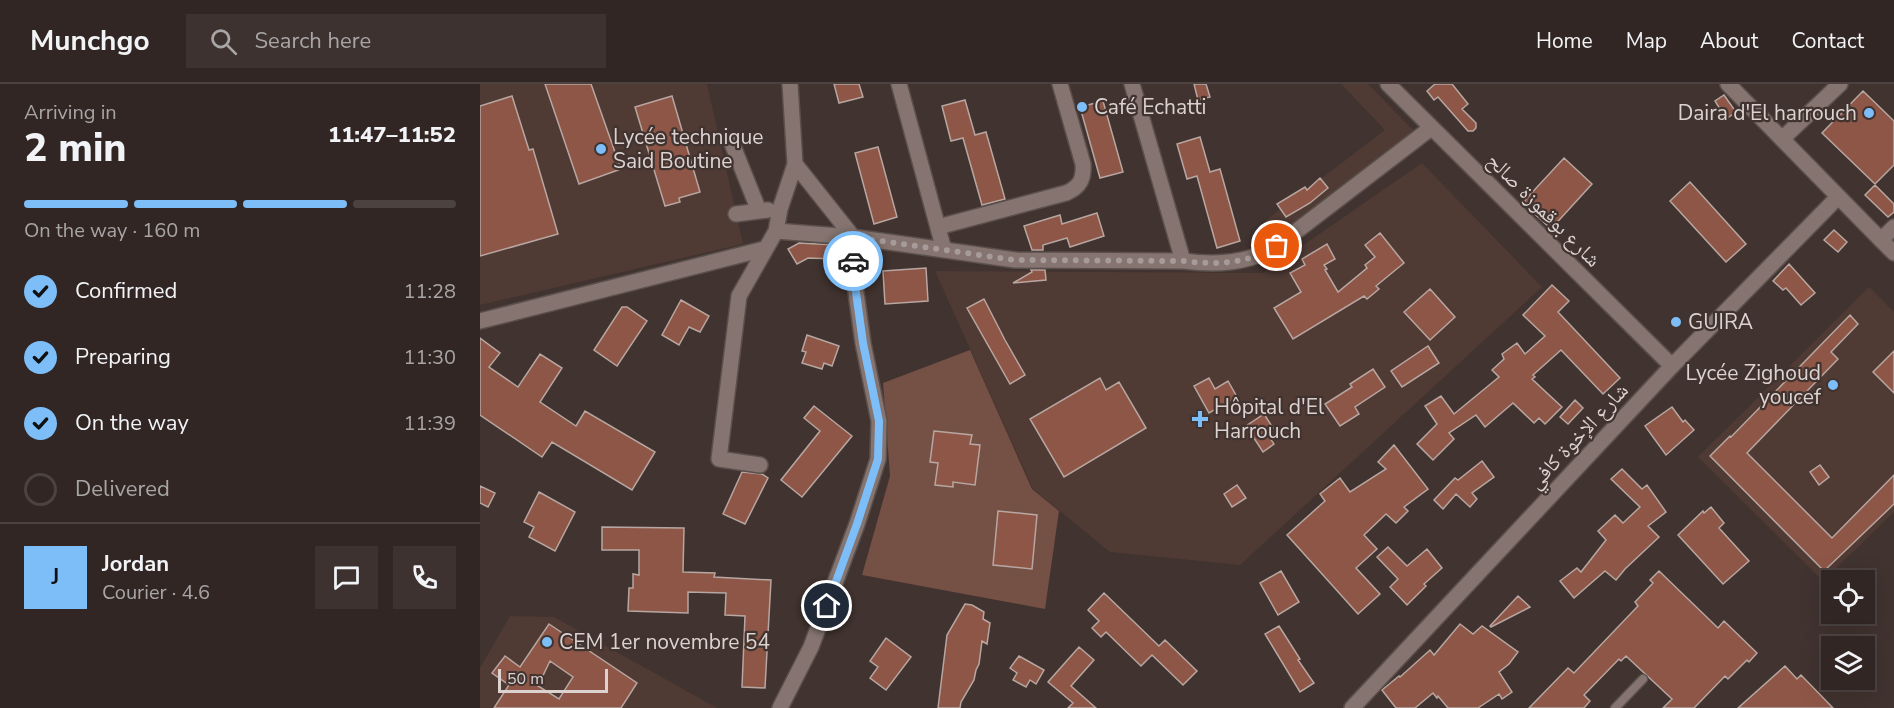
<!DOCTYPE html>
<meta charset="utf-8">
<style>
:root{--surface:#312623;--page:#3d3230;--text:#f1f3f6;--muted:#a8a5a6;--line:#4c4341;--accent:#7dbef9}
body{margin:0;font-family:"Nunito Sans","Noto Naskh Arabic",sans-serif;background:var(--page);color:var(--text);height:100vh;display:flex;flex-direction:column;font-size:22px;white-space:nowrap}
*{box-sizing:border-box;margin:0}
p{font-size:20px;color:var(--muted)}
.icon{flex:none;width:33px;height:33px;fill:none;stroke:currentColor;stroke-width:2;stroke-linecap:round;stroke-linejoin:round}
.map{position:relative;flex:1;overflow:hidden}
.details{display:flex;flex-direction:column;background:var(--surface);width:480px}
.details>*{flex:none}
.fabs{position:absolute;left:1341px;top:486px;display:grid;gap:12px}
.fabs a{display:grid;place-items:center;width:54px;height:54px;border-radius:0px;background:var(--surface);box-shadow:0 6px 24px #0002,0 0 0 2px var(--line);font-size:30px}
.scale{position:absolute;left:18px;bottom:15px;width:110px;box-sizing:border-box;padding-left:6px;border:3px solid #dcd3d0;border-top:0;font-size:16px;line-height:21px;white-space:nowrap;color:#dcd3d0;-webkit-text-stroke:4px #41332f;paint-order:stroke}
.pin{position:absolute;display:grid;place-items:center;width:51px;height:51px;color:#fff;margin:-26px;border:3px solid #fff;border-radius:50%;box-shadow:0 2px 6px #0007}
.courier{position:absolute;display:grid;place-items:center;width:60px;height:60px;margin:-30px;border:4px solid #7dbef9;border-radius:50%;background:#fff;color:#222;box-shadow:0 2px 8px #0007}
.summary em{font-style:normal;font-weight:800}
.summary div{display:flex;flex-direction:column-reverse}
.summary{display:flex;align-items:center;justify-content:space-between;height:102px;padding:0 24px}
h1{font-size:39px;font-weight:800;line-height:45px}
.bar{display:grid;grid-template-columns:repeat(4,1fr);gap:9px 6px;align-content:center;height:72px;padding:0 24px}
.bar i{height:8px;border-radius:4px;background:var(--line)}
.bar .active{background:var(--accent)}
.bar p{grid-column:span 4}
.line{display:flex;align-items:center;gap:15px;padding:0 24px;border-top:2px solid var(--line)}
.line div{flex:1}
.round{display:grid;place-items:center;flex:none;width:63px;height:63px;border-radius:0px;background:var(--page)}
ol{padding:0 24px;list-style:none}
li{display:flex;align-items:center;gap:18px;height:66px}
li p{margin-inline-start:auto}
li .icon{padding:6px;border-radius:50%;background:var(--accent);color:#111;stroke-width:4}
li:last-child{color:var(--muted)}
li i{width:33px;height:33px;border:3px solid var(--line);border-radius:50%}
header{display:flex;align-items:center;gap:36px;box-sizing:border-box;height:84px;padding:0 30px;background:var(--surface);border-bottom:2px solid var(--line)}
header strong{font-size:28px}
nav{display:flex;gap:33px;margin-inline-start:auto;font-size:21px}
.search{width:420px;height:54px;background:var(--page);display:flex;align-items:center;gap:15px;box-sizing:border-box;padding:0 21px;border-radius:0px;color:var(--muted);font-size:22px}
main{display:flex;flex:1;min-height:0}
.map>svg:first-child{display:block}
</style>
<header>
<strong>Munchgo</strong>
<div class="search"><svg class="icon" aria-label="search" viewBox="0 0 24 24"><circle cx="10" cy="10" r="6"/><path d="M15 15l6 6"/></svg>Search here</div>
<nav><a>Home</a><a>Map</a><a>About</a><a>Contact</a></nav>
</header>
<main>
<section class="details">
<div class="summary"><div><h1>2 min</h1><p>Arriving in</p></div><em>11:47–11:52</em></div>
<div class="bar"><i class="active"></i><i class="active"></i><i class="active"></i><i></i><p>On the way · 160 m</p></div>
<ol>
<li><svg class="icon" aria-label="check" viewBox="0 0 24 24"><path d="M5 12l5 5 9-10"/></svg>Confirmed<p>11:28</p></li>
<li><svg class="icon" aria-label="check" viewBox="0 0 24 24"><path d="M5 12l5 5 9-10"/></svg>Preparing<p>11:30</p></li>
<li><svg class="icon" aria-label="check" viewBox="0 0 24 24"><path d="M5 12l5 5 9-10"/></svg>On the way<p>11:39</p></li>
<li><i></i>Delivered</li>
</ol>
<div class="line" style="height:108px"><b class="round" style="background:var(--accent);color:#111">J</b><div><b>Jordan</b><p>Courier · 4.6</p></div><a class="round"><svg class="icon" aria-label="chat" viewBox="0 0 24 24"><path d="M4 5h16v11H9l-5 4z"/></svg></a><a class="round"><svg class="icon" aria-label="phone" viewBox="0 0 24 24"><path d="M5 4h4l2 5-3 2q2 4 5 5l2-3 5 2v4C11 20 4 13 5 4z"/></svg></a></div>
</section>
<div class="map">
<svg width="1414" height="624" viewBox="0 0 1414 624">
<rect width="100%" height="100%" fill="#41332f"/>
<!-- built -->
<path fill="#4f3a34" d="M0,0H227L263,160L0,221Z
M861,0H888L935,48L797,154L785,137L905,46Z
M942,79L1062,203L760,481L630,468L553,405L455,187L783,189Z
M1389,203L1414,228V428L1343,497L1218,373Z
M30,532L74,533L237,624H0V584Z"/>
<!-- green -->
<path fill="#755045" d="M490,266L552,405L579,427L565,525L382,491L410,392L403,299Z"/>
<!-- building -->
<path fill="#8e5646" stroke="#b7a6a1" stroke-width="1.5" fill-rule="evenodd" d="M65,0H111L141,85L99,100Z
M354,0H379L383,13L359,19Z
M714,0H726L730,13L718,16Z
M955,0H972L988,20L982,25L996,39V44L993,47H988L958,13L954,16L947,7Z
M1383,7L1414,37V81L1395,100L1342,49Z
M1244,11L1256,28L1246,35L1235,17Z
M32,12L49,66L53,65L78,150L0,172V22Z
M192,12L220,108L199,114L200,118L185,122L155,23Z
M485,16L495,51L506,48L525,115L502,121L483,54L471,57L462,22Z
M623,17L643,88L620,94L600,23Z
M720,53L730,88L740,85L760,157L737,164L717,92L707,95L697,60Z
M398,63L417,133L394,140L375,69Z
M1084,74L1112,100L1071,145L1045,121V116Z
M840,94L848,104L830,119L806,133L797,120L825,103L827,106Z
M1210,98L1266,160L1246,178L1190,117Z
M1395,101L1414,120V128L1408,133L1385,111Z
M617,129L624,152L590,163L587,154L563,161V166H552L544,142L580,131L582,140Z
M1354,146L1367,158L1358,168L1344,156Z
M900,149L924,179L896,202L899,205L887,215L884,212L813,255L794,224L821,208L810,189L825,181L822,175L847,160L855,175L844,181L847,185L845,186L858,208L887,184L885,181L895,173L885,161Z
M319,159L356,161L355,175L328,174L317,180L308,165Z
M1309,180L1335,209L1321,221L1306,204L1303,206L1293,197Z
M446,184L448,217L405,220L403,187Z
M551,186H565L566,196L533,199L552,188Z
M1072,201L1089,217L1078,228L1140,294L1123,310L1081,266L1053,291L1055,293L1052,295L1082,323L1065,340L1059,334L1054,339L1033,319L1005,343L996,331L969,349L974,355L953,376L937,360L957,340L945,322L961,312L974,330L1019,293L1012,286L1024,275L1022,270L1037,259L1045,270L1065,252L1043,231Z
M950,205L975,233L950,256L924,228Z
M504,215L525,256L545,291L530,300L487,224Z
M201,216L229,232L220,248L209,243L199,261L182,251Z
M142,223H147L167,237L137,282L114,266Z
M1370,231L1378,240L1351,268L1358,275L1267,369L1352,454L1414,391V420L1344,487L1230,372L1250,352L1251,353Z
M327,251L359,262L352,282L344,279L342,285L322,279L326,268L322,267Z
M0,254L20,269L9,283L38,303L60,270L82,284L60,318L96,342L105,327L175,368L152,406L72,358L62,373L0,331Z
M948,262L959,279L922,303L911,287Z
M1414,267V309L1393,288Z
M893,285L905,303L875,323L879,330L860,342L845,320L872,303L870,300Z
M620,294L626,306L639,298L666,344L584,393L550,335Z
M729,294L735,305L748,297L757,313L729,329L714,302Z
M1095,316L1103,324L1088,340L1080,333Z
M334,322L372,352L322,413L301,396L340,347L324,334Z
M1192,323L1203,338L1205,336L1214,346L1186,371L1165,342Z
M784,330L793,344L786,348L794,360L783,368L766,342Z
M454,347L492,351L490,360L500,361L495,401L473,398V403L455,401L458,379L450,378Z
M914,361L948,405L924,423L928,427L916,439L906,430L884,451L897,465L876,484L900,510L878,530L807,451L845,417L840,410L860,394L870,408L906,385L898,378Z
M1002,377L1014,393L992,409L997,415L990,423L976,410L963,425L954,416L975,394L978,396Z
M1340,381L1349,393L1339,401L1330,388Z
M1142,385L1162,405L1167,401L1186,428L1168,442L1179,453L1145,485L1136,496L1125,487L1094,514L1080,497L1097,484L1101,488L1126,456L1118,447L1135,431L1143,439L1160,423L1131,395Z
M262,388L282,390L288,394L265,440L243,430Z
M757,401L766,414L752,423L744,410Z
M0,402L15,409L8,423L0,419Z
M59,408L95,428L75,467L49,453L54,443L44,438Z
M1231,423L1244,439L1239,444L1269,477L1243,500L1198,451L1223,427L1224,429Z
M518,427L557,431L552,485L513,481Z
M122,443L204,444L203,488L235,489L234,493L291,496L285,604L262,603L265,532L245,531L246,509L208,508V529L148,527L149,504H153V490L159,491V466H122Z
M908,463L927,482L947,465L962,484L944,500L946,502L927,521L910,503L918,495L897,473Z
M801,487L819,518L798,531L780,499Z
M1179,487L1238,544L1244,537L1277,569L1269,578L1267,576L1248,595L1245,592L1214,624H1183L1192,615L1146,572L1141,577L1139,575L1104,611L1110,617L1104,624H1049L1088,584L1094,589L1158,522L1155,518L1173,499L1170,496Z
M624,509L679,562L685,556L717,587L703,601L672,571L661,582L626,548L621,553L612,544L619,537L608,526Z
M1038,512L1050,523L1011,543L1010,542Z
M485,520L492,521L504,528L503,535L510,539L507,560L502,557L499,580L496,586L494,596L481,618L480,624H458L467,551Z
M69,540L157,599L141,624H14L29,601L12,589L25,572L40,583ZM70,577L93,593L79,615L58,602Z
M980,540L993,550L1002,542L1038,568L1029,580L1019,588L1032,608L1022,615L1019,610L998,624H968L958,612L957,614L953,609L935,624H916L902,606L919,592L920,593L950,566L954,571Z
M799,542L820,575L818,576L834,599L820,608L785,550Z
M406,554L431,573L406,606L390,594L398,583L390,577Z
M599,563L614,576L591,602L616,624H588L593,619L568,598Z
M539,572L564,586L556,600L550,596L546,603L533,596L537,589L530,584Z
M1305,582L1317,595L1321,591L1353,624H1258Z"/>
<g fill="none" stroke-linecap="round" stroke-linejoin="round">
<defs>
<path id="service" d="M1135,624L1163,595"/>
<path id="minor" d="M419,0L464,166
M652,0L703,177
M908,0L1192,282
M1248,0L1302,55
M251,57L279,127
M256,130L288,126
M458,143L586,109C600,103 604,95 603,80L580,0
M296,147L373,153L535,176L703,177C736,181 768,180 797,162L951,44
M1401,156L1414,169
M0,237L284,165
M280,381L239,375L259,212L296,147L300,125L315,80L310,0
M300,624L331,563L377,440L398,375L399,337L383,259L374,194L373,153L315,80"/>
<path id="secondary" d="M1360,0L1302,55L1401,156L1414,143
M872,624L1192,282L1358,113"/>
</defs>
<!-- service casing -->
<use href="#service" stroke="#5a4f4b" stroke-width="11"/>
<!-- minor casing -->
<use href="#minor" stroke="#5a4f4b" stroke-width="18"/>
<!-- secondary casing -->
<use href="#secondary" stroke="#5a4f4b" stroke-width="18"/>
<!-- service -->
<use href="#service" stroke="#857470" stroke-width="8"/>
<!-- minor -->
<use href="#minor" stroke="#857470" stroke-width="15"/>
<!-- secondary -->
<use href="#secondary" stroke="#857470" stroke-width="15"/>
</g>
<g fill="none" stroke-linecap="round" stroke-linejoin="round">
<!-- done -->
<path stroke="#a69b98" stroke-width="6" stroke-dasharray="0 10.8" d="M373,177V153L535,176L703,177C736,181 768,180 797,162"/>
<!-- route -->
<path stroke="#7dbef9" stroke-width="8" d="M347,522L377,440L398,375L399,337L383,259L374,194L373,177"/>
</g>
<!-- markers -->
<g fill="#7dbef9" stroke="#41332f" stroke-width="2">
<circle cx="602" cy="23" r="6"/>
<circle cx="1389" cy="29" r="6"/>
<circle cx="121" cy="65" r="6"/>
<circle cx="1196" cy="238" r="6"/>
<circle cx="1353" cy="301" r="6"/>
<path d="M717 326h6v6h6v6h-6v6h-6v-6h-6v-6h6z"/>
<circle cx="67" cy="558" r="6"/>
</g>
<g text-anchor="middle" stroke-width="4.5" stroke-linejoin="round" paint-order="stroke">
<!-- poi labels -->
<g font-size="21" fill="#dcd3d0" stroke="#41332f" text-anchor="start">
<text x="614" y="30">Café Echatti</text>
<text x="1377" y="36" text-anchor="end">Daira d'El harrouch</text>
<text x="133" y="60">Lycée technique<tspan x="133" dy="24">Said Boutine</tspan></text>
<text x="1208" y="245">GUIRA</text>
<text x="1341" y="296" text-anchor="end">Lycée Zighoud<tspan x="1341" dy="24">youcef</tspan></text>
<text x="734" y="330">Hôpital d'El<tspan x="734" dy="24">Harrouch</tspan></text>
<text x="79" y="565">CEM 1er novembre 54</text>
</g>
<!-- street labels -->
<g font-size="21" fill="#dcd3d0" stroke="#41332f">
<text transform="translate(1064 126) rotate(45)" y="7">شارع بوقموزة صالح</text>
<text transform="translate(1098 352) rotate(-47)" y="7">شارع الإخوة كافي</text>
</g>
</g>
</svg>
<div class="fabs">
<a><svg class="icon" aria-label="locate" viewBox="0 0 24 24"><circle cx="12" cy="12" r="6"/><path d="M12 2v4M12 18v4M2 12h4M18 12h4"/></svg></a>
<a><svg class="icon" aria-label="layers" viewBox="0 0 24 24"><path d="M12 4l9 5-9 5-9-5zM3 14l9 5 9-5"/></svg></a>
</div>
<div class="scale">50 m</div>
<div class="pin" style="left:797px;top:162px;background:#ea580c"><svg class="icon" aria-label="bag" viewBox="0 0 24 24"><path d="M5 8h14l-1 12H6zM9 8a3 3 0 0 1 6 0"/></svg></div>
<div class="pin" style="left:347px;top:522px;background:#1f2937"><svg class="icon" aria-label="home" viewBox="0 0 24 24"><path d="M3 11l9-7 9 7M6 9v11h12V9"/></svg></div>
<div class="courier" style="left:373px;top:177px"><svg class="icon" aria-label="car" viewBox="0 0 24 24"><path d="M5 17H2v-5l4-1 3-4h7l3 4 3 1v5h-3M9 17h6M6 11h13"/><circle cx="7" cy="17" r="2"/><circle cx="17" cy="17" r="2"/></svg></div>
</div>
</main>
